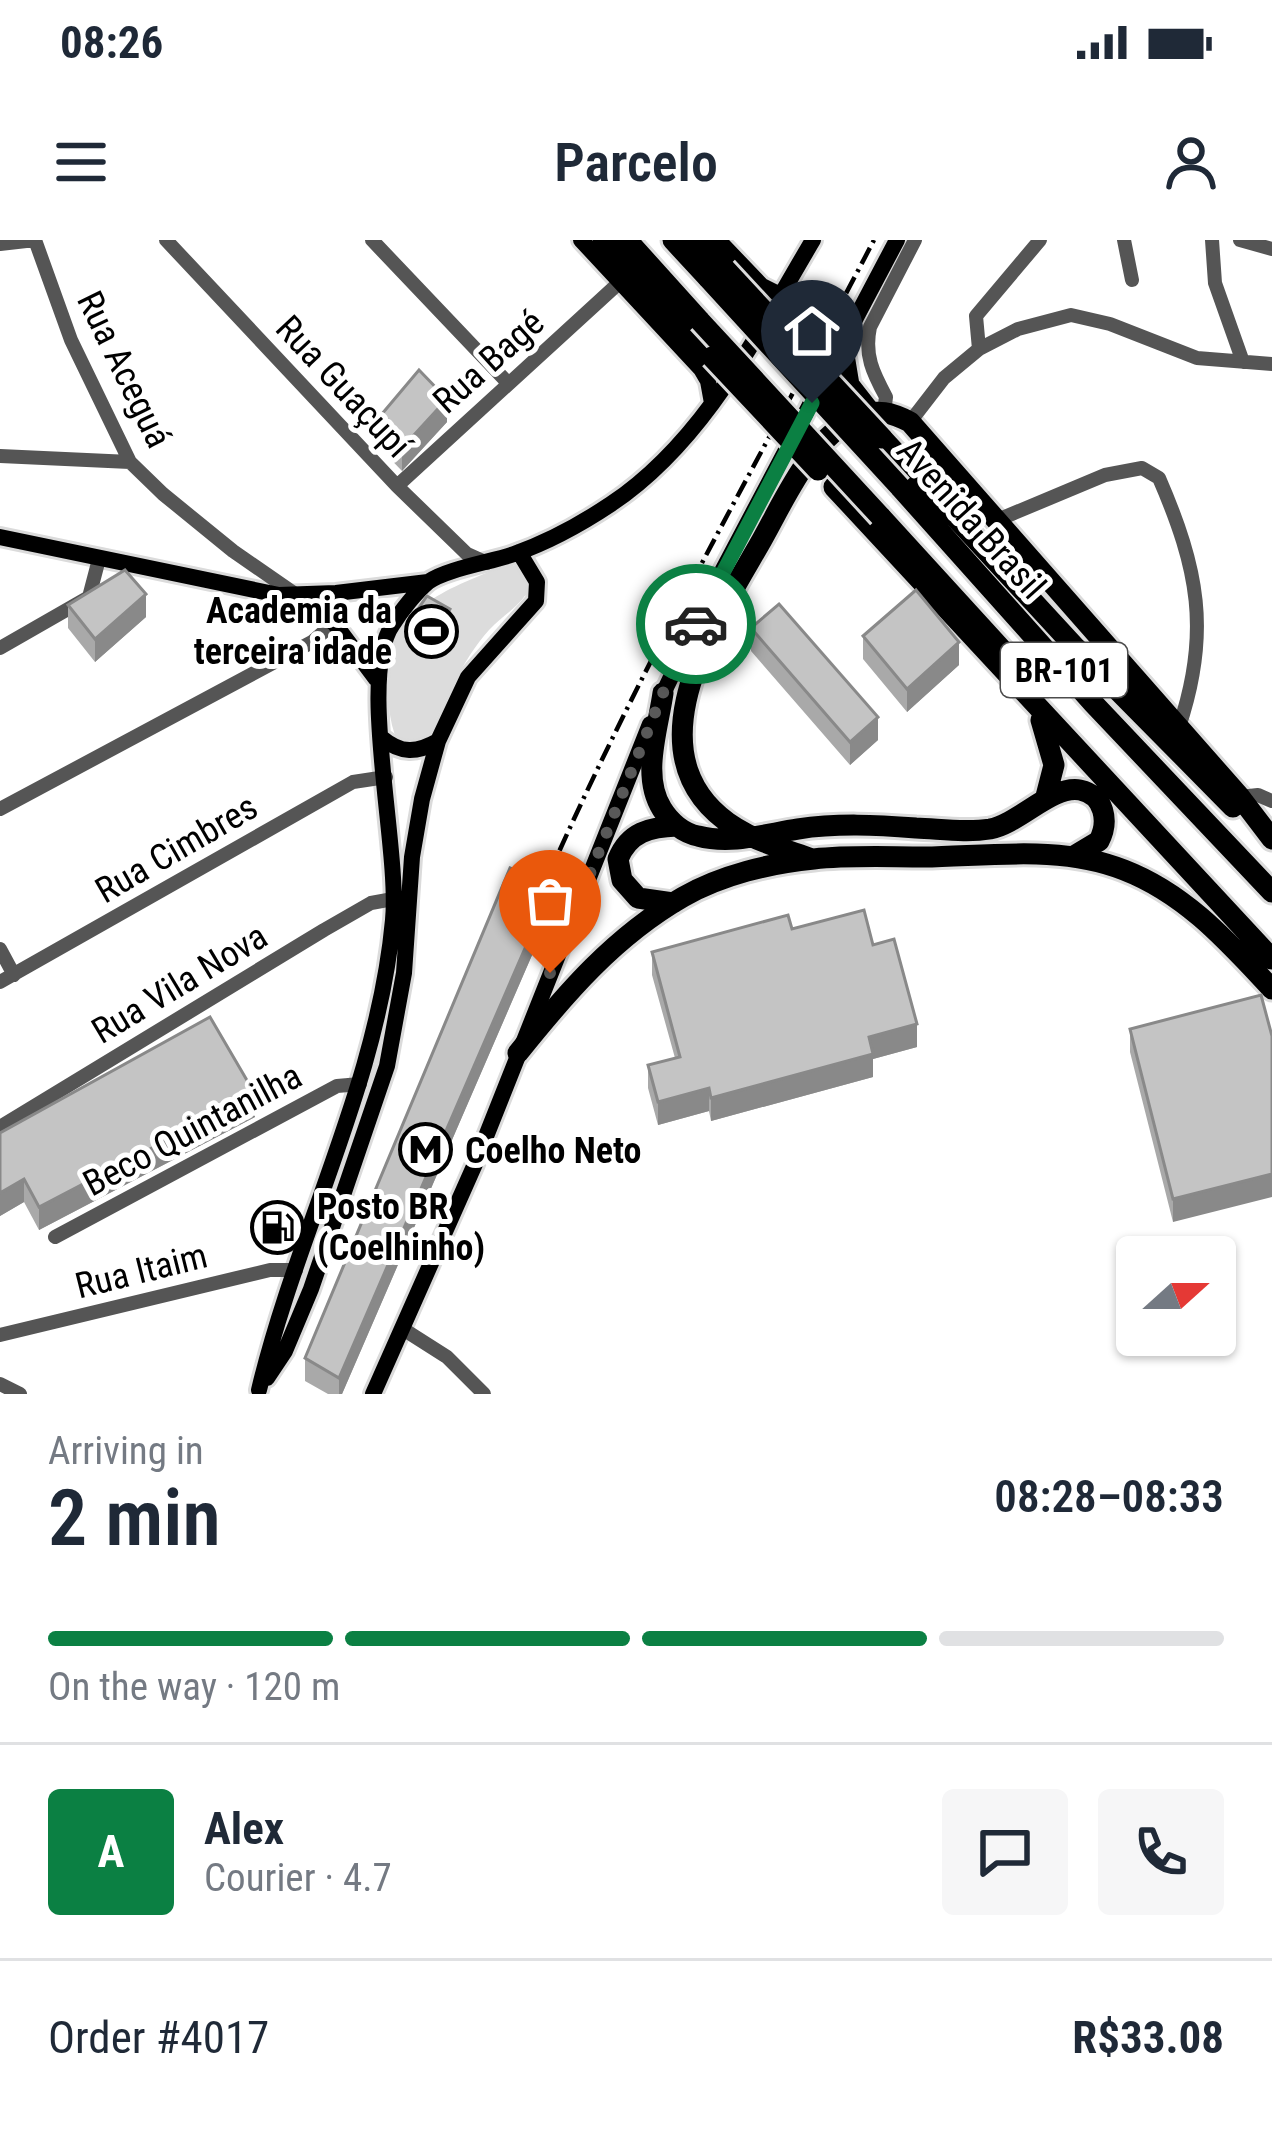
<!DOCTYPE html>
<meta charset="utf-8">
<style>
:root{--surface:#fff;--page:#f6f6f7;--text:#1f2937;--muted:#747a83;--line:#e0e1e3;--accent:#0b8043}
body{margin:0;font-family:"Roboto Condensed",sans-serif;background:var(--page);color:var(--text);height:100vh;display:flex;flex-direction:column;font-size:45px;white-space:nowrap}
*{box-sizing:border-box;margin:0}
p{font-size:39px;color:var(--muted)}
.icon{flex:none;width:66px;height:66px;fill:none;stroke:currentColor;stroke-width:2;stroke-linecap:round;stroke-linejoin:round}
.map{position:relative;height:1154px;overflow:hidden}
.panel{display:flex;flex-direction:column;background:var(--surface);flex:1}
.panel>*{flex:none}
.needle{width:78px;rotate:69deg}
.fabs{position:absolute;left:1116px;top:996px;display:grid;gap:24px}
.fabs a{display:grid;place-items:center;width:120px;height:120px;border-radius:12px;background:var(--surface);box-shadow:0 3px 9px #0004;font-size:60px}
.pin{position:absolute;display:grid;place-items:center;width:102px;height:102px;color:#fff;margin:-123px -51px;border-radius:50% 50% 50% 0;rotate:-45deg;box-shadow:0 0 12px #0007}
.pin .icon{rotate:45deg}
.courier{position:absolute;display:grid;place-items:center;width:120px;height:120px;margin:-60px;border:9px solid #0b8043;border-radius:50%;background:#fff;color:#222;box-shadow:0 3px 15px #0007}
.headline em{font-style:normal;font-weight:600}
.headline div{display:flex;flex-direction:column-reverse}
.headline{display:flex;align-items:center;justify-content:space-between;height:204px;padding:0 48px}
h1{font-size:78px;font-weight:600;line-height:90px}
.bar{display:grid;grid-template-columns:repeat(4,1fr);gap:18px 12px;align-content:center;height:144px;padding:0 48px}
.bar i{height:15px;border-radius:9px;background:var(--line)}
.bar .on{background:var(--accent)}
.bar p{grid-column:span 4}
.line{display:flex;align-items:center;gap:30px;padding:0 48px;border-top:3px solid var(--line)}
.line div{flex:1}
.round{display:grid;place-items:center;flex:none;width:126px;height:126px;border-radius:12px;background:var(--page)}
.status{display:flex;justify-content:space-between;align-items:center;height:84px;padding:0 60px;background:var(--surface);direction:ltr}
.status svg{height:33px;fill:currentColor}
header{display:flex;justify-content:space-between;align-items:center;height:156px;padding:0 48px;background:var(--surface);font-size:54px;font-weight:600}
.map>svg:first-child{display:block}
</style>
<div class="status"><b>08:26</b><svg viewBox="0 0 49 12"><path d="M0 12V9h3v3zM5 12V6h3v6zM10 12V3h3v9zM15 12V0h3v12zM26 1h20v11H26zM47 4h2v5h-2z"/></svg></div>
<header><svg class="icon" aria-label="menu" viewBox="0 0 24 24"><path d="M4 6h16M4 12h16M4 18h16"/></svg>Parcelo<svg class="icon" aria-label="person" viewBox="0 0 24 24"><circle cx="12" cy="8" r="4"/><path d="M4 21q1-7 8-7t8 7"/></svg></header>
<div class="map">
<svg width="1272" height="1154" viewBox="0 0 1272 1154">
<rect width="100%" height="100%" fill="#fff"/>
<!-- green -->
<path fill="#dcdcdc" d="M505,325L518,326L526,335L529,350C518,368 503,375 489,390C462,420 445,461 428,498L401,508C390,489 388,466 388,443C391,365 443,352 505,325Z"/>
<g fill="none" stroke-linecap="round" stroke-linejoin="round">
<defs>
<path id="major" d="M581,0L701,129L708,141L712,163
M718,0L762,46L780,55
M0,297L279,355L336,353L428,342
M298,356L334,383L376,439
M660,460L719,337L897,0
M382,498C401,514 417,513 438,501
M267,1138L285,1111L311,1049L387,826L404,733L412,617L422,559L438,501L468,437L536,361L537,342L519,312
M259,1150C297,991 378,844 393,680C400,607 357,435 393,384C401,371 416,352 428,342C446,329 491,322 514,314C548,302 581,284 611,264C705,201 757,94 813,0
M373,1154L475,924L650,484"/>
<path id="highway" d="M603,0L712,117
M627,0L700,81
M673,0L709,39
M698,0L725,29
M842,103L849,145L867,168
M882,198L1076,408L1233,567
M834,247L1272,719
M900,247L1093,463L1272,652
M880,276L1006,414
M663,453C658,489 641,536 662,569C670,582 683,593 698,596C731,605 765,594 798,589C837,583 877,585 916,588C941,589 966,593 990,589C1020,583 1052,545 1080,550C1105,555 1109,582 1099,601L1074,616
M1041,480L1054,525L1045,560
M812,619C787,610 760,603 736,588C625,518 713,385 759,305C784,262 809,198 858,177C876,168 893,173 910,182L1240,557L1272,599
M673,663L638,658L622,640L618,619C629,592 650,587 677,586
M518,813C566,753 615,696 683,657C721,635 771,623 814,619C850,615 888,617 924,617C990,616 1062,605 1124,630C1186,654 1228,702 1272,749"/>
</defs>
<!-- major casing -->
<use href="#major" stroke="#dbdbdb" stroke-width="22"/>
<!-- highway casing -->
<use href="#highway" stroke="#dbdbdb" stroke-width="27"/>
<!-- minor -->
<path stroke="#555" stroke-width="14" d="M35,0L71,100L130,222L163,254L233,311L298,356
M166,0L397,246L467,314L487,323
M372,0L507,142
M1124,0L1132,40
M1212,0L1215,43L1243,122
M1240,0L1272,9
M0,4L35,0
M979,109L976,76L1040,0
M884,172L886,157C873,133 864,115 870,87L915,0
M910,182L944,138L979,109L1018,89L1071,75L1110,84L1197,118L1272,124
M0,216L130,222
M397,246L620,42
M995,281L1105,235L1142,228L1159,238C1198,328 1211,392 1179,487
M0,408L89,357L99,319
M1240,557L1258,555L1272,561
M0,569L312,402L334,383
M0,709L14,735
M0,742L353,542L386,537
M0,887L324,690L371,663L393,659
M55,997L337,846L360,844
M403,1089L447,1117L484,1154
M0,1095L270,1030H296
M0,1144L20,1154"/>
<!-- major -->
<use href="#major" stroke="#000" stroke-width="16"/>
<!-- highway -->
<use href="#highway" stroke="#000" stroke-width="21"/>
<!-- rail -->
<path stroke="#000" stroke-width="4.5" stroke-dasharray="18 6 3 6" stroke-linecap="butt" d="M533,671C632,439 758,223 874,0"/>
<defs>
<path id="highway-bridge" d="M725,29L882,198
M709,39L900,247
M700,81L880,276
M712,117L818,230"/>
</defs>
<!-- highway-bridge casing -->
<use href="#highway-bridge" stroke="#dbdbdb" stroke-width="27" stroke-linecap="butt"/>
<!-- highway-bridge -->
<use href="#highway-bridge" stroke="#000" stroke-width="21"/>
</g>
<!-- wall -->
<path fill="#a9a9a9" d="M376,181L447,182L402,231L376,204Z
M68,365L146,377L95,422L68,388Z
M411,379L450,386L436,413L411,396Z
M751,388L878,500L850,525L751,411Z
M863,396L959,425L907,472L863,419Z
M552,669L342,1154H328L305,1141V1118Z
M792,689L873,705L917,807L873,819V837L711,881L709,871L658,885L648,848V825L675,818L652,735V712Z
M1261,755L1173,982L1130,812V789Z
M255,877L39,990L24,962L0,976V893Z"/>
<!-- shaded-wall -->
<path fill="#898989" d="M447,159V182L402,231V208Z
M146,354V377L95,422V399Z
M450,369V386L436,413V396Z
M959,402V425L907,472V449Z
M878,477V500L850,525V502Z
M552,646V669L342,1154H339V1138Z
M917,784V807L873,819V837L711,881V858L869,797Z
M709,848V871L658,885V862Z
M255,854V877L39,990V967Z
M1272,934V957L1173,982V959Z
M24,939V962L0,976V953Z"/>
<!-- building -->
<path fill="#c4c4c4" stroke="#898989" stroke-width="3" d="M419,130L447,159L402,208L376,181Z
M125,330L146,354L95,399L68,365Z
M916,350L959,402L907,449L863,396Z
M427,356L450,369L436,396L411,379Z
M779,364L878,477L850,502L751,388Z
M510,628L552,646L339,1138L305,1118Z
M864,670L873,705L894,699L917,784L869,797L873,814L711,858L709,848L658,862L648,825L680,817L652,712L788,675L792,689Z
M1261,755L1272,796V934L1173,959L1130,789Z
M210,777L255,854L39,967L24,939L0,953V893Z"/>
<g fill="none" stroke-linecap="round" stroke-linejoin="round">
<!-- done -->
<path stroke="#595959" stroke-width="12" stroke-dasharray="0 21.6" d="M550,733L663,453L696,384"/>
<!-- route -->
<path stroke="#0b8043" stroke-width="15" d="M696,384L812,163"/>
</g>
<!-- icons -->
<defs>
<symbol id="stadium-ring" viewBox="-11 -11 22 22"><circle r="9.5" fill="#fff" stroke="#000" stroke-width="1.5"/><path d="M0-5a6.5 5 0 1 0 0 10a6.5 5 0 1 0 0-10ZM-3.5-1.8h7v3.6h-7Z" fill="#000"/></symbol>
<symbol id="metro-ring" viewBox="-11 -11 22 22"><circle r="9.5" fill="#fff" stroke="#000" stroke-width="1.5"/><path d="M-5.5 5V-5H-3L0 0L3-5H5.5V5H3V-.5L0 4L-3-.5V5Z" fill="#000"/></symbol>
<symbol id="fuel-ring" viewBox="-11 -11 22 22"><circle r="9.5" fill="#fff" stroke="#000" stroke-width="1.5"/><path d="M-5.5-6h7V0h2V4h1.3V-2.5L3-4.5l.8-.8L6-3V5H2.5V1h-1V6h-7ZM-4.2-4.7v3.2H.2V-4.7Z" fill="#000"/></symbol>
</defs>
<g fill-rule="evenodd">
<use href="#stadium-ring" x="402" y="362" width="59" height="59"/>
<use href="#metro-ring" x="396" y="880" width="59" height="59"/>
<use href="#fuel-ring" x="248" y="958" width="59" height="59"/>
</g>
<g text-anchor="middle" stroke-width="10" stroke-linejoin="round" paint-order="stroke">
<!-- shield labels -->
<rect fill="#fff" stroke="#4c4c4c" stroke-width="3" x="1001" y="403" width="126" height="54" rx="9"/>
<g font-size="33" font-weight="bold" fill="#000">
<text x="1064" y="442">BR-101</text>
</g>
<!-- street labels -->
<g font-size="36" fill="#000" stroke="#fff">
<text transform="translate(488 121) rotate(-42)" y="13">Rua Bagé</text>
<text transform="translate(125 129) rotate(64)" y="13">Rua Aceguá</text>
<text transform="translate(344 146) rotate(47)" y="13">Rua Guaçupí</text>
<text transform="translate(972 278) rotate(48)" y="13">Avenida Brasil</text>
<text transform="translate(176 608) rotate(-30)" y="13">Rua Cimbres</text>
<text transform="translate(179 743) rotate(-31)" y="13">Rua Vila Nova</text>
<text transform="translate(192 889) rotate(-28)" y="13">Beco Quintanilha</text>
<text transform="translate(141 1030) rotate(-14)" y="13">Rua Itaim</text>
</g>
<!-- poi labels -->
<g font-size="36" font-weight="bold" fill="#000" stroke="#fff" text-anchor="start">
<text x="392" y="383" text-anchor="end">Academia da<tspan x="392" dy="41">terceira idade</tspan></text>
<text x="465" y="923">Coelho Neto</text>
<text x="317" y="979">Posto BR<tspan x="317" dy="41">(Coelhinho)</tspan></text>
</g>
</g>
</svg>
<div class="fabs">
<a><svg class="needle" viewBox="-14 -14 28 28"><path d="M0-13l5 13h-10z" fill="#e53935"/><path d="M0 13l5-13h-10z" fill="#747a83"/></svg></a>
</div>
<div class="pin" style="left:550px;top:733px;background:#ea580c"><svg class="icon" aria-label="bag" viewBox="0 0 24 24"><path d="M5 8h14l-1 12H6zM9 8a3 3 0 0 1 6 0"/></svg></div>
<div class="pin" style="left:812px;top:163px;background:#1f2937"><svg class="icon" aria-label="home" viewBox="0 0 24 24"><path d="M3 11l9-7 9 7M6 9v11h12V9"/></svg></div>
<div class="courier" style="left:696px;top:384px"><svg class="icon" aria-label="car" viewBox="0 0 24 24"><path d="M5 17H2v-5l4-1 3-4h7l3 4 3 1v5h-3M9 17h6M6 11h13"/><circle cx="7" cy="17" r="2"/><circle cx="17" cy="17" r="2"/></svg></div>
</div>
<section class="panel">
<div class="headline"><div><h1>2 min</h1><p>Arriving in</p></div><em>08:28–08:33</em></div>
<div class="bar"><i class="on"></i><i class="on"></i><i class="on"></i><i></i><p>On the way · 120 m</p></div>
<div class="line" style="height:216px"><b class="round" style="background:var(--accent);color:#fff">A</b><div><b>Alex</b><p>Courier · 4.7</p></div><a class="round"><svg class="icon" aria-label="chat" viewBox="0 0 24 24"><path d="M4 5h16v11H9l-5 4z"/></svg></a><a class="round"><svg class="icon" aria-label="phone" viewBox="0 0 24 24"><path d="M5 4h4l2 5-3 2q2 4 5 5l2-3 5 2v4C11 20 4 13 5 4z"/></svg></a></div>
<div class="line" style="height:156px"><div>Order #4017</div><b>R$33.08</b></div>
</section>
